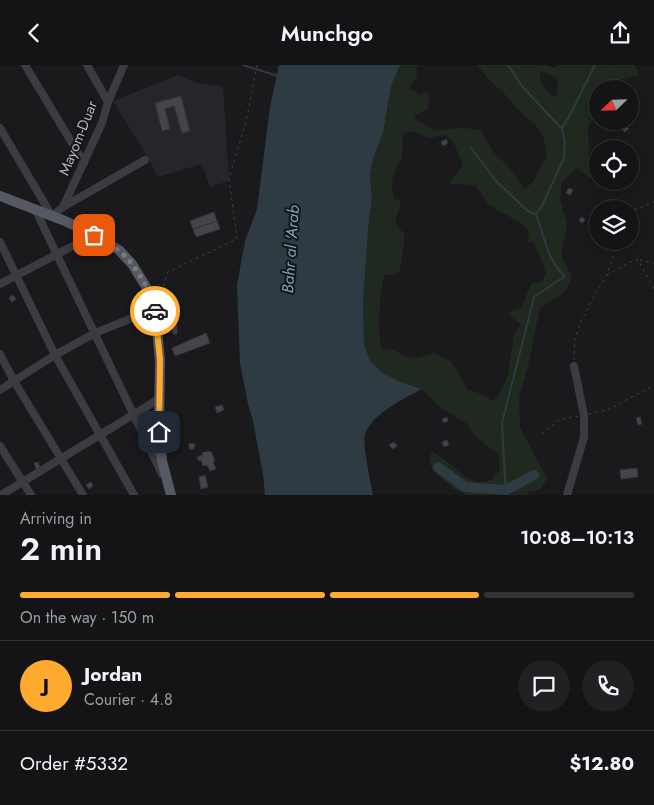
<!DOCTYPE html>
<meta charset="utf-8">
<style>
:root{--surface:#141416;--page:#212123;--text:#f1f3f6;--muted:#9d9ea1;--line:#333335;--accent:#ffab30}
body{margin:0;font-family:Jost,sans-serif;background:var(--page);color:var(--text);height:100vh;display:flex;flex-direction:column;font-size:19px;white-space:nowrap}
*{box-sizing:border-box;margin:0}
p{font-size:16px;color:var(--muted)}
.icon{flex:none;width:28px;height:28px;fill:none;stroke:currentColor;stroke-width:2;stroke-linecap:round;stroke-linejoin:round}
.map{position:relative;height:430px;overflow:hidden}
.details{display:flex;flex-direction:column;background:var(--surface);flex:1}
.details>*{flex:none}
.needle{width:32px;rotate:247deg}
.controls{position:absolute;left:589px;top:15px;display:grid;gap:10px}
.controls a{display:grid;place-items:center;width:50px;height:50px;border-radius:50%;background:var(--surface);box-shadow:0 2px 12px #0003,0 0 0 1px var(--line);font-size:25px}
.pin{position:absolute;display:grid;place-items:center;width:42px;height:42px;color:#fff;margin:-21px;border-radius:10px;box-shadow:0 2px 8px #0006}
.courier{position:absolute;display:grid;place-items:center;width:50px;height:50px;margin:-25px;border:4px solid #ffab30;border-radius:50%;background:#fff;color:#222;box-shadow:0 1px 6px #0007}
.headline em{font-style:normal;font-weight:600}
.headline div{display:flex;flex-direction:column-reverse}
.headline{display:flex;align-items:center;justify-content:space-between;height:85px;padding:0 20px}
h1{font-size:32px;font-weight:600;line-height:38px}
.bar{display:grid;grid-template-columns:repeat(4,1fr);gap:8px 5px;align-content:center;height:60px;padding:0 20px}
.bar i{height:6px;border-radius:4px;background:var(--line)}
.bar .on{background:var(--accent)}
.bar p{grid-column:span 4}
.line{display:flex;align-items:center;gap:12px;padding:0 20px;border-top:1px solid var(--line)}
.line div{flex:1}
.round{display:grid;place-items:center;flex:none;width:52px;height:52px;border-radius:26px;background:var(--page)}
header{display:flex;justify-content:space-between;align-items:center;height:65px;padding:0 20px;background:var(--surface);font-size:22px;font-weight:600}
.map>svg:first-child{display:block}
</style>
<header><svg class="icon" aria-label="back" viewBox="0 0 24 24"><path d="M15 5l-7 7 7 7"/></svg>Munchgo<svg class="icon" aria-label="share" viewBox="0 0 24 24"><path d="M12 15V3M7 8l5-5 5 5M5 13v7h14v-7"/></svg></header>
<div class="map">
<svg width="654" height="430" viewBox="0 0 654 430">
<rect width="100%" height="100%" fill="#1a1a1d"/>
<!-- built -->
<path fill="#26262a" d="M178,10L197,18L223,21L229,116L210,122L202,99L158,112L147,91L113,36Z"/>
<!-- green -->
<path fill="#1f2920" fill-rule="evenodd" d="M400,0H419L416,3L417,13L410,20L411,24L420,30L428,26L429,34L428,44L414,51L416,55L436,66C451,63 466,61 481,66L494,88L507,100L525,124L534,116L541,101L547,93L543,71L535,59L523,50L501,25L492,18L477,0H545L555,3L558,0H635L639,10L616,16L611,24H598L597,43L588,63L590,113L576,103L562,117L560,134L567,159L561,191L572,211L566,226L540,243L528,301L519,333L520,362L547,414L541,424L528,427L527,430H467L454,424L433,406L429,395L432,386L449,398L463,410L478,418L491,415L500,405L498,389L475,371L466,358L441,343L422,324L401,317L383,308L370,296L364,279L363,236L369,154L372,134L370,109L373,94L383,68L391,21ZM542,6L553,11L558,15L557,29L554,32L545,24L539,12ZM412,66L429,73L445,70L453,76L463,100L449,119L475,120L489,140L505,149L526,162L529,167L527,178L533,177L543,199L546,209L541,217L531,218L521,244H515L508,249L521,260L514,269L508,310L499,330L492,336L481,329L467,324L459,309L450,296L434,288L416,293L407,292L394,285L381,284C378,258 379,236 384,210H394L400,205L405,170L395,158L401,136L394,134L392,121L393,113L396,102L402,93L403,68Z"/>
<!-- water -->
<path fill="#2e3b43" d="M279,0H400L391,21L383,68L373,94L370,109L372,134L369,154L363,236L364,279L370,296L383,308L401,317L422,324C403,334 373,348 365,369C362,378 371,419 373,430H265L263,409L253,356L248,339L240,298L237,220L245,176L257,144L270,42Z"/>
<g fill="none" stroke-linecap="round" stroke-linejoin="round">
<!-- stream -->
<path stroke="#2e3b43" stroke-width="2" d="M243,0L278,11
M508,0L522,21L561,63
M471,83L496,116L529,147L536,149
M506,430L502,358L534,232L565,211C547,196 544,170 536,149L542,141L564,93L565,77L562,63L572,46L595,0"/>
<!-- river -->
<path stroke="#2e3b43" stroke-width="10" d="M438,402L465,422L506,425L534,410"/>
</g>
<!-- building -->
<path fill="#44454a" stroke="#343439" d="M181,31L190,66L182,68L174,41L165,44L170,64L162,66L155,38Z
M626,60L629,64L624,67L622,63Z
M446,74L448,78L443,81L441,77Z
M569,123L573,125L570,130L566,128Z
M214,147L217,156L193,164L190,156Z
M581,152L585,154L583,158L579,156Z
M217,156L220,164L196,172L193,164Z
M13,230L16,234L12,237L9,233Z
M172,253H177V269H173Z
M206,268L210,278L175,291L172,283Z
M222,340L224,345L217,348L215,342Z
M447,352L448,356L444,358L442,354Z
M640,352L642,359L638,360L636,353Z
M447,375L449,380L444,382L442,377Z
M394,377L397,381L393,384L389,380Z
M189,378L195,379L194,384H189Z
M209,386V387L211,386L215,396L213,397L216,404L210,406L207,400L203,401L201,395L199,396L197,392L203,390L202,388Z
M38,397L40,402L36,404L34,398Z
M637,403L638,412L621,414L620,405Z
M205,410L208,422L201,424L199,412Z
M91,417L93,421L89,424L86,420Z"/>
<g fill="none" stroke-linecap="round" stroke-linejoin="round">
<!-- path -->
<path stroke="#404449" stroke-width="1" stroke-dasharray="2.5 4" stroke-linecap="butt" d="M630,149L632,146L654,137
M640,195L654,198
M607,210L634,195H638L654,224
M159,233L168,207L237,174L229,113L246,57L257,0
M574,295L575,274L580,258L592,235L607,210L618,176
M589,349L610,344L654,320
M542,369L559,355L578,351"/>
<!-- minor -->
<path stroke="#3a3c42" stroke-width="8" d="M25,0L84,98
M87,0L108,37
M0,63L52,151L63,142L102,58L108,37L124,0
M63,142L145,95
M35,144L162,409
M0,177L55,290L134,430
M0,219L94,170
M0,289L14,316L83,430
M0,325L55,290L95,268L155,244
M0,381L31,430
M1,430L159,334
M567,430L584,372V350L574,301"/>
<!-- major -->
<path stroke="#565961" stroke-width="10" d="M0,131L65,156L88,167L119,185L132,199L148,225L155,244L160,295L159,367L162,396L171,430"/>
</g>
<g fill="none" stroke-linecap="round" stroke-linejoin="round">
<!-- done -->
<path stroke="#787d85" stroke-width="5" stroke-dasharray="0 9" d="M94,170C102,175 111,179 118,185C135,197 151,227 155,246"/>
<!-- route -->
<path stroke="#ffab30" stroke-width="6" d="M155,246L160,295L159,367"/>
</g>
<g text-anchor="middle" stroke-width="4" stroke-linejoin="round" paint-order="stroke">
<!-- street labels -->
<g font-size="15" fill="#abb2bd" stroke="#151518">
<text transform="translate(78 73) rotate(-68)" y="5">Mayom-Duar</text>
</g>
<!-- water labels -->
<g font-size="16" font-style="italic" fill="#80a4bb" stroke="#151518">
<text transform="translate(290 184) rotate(-86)" y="6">Bahr al 'Arab</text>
</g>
</g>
</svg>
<div class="controls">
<a><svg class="needle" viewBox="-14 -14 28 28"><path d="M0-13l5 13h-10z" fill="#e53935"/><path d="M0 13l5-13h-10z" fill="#9d9ea1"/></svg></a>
<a><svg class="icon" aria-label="locate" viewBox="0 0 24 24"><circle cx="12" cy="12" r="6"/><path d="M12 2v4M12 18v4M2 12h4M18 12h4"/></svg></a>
<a><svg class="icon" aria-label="layers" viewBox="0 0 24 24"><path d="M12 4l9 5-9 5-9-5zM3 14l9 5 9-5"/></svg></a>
</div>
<div class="pin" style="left:94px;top:170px;background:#ea580c"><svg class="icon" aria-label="bag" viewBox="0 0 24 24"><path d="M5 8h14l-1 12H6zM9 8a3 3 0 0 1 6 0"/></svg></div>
<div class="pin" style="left:159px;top:367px;background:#1f2937"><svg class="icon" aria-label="home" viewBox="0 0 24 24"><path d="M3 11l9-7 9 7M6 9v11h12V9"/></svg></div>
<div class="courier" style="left:155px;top:246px"><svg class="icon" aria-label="car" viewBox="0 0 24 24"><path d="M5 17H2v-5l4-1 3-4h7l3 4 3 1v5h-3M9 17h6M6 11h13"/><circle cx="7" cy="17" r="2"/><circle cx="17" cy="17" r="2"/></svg></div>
</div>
<section class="details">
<div class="headline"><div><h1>2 min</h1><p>Arriving in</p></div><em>10:08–10:13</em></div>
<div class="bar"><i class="on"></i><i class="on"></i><i class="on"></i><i></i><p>On the way · 150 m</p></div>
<div class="line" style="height:90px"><b class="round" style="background:var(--accent);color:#111">J</b><div><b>Jordan</b><p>Courier · 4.8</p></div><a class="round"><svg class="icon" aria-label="chat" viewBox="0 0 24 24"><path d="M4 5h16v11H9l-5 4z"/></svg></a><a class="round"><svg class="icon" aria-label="phone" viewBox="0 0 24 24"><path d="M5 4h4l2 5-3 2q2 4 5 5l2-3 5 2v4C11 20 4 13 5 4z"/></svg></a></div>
<div class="line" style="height:65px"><div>Order #5332</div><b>$12.80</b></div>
</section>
